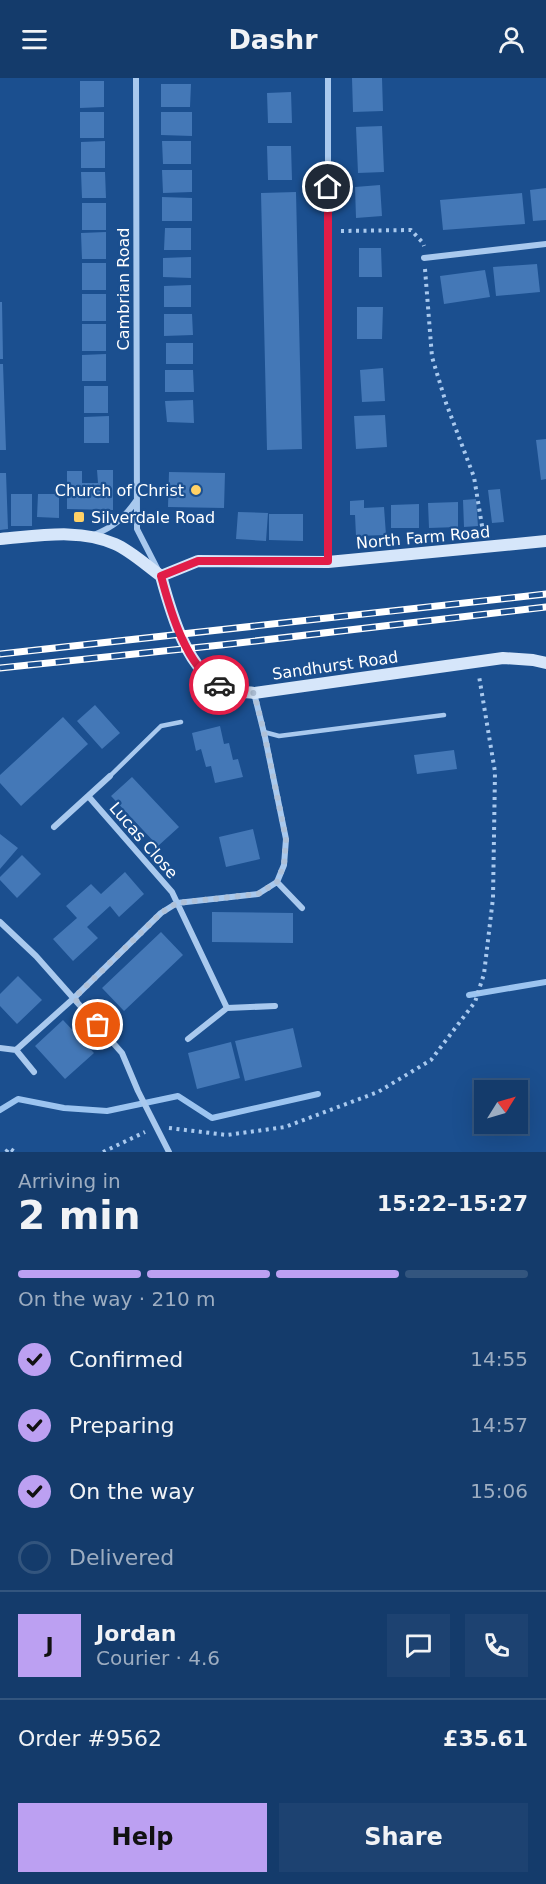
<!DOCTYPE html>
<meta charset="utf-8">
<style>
:root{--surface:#143b6b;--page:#1d4271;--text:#f1f3f6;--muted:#9dadc1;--line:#33557e;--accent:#bca0f2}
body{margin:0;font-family:"DejaVu Sans",sans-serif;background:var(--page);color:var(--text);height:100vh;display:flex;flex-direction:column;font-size:22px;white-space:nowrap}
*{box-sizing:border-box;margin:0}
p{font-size:20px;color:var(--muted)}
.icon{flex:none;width:33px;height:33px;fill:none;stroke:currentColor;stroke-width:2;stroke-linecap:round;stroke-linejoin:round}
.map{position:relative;height:1074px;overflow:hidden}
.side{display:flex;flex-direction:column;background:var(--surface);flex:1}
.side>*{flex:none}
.needle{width:39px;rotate:53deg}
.tools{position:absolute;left:474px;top:1002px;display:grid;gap:12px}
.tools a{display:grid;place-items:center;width:54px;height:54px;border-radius:0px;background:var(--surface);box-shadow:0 6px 24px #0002,0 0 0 2px var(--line);font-size:30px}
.pin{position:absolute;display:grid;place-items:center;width:51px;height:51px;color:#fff;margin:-26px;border:3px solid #fff;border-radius:50%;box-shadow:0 2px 6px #0007}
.courier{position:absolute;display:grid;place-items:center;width:60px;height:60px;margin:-30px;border:4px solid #e11d48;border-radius:50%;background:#fff;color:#222;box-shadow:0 2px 8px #0007}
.overview em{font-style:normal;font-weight:700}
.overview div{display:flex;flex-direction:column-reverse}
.overview{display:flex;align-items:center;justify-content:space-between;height:102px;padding:0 18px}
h1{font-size:39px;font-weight:700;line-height:45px}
.bar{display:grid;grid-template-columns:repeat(4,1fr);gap:9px 6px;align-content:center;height:72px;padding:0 18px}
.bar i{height:8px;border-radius:4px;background:var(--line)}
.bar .active{background:var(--accent)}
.bar p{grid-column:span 4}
.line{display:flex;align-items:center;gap:15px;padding:0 18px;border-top:2px solid var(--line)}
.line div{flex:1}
.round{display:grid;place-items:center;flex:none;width:63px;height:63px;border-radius:0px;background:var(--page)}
ol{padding:0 18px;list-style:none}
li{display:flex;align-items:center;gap:18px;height:66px}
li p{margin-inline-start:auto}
li .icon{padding:6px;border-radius:50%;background:var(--accent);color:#111;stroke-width:4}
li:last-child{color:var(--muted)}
li i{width:33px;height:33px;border:3px solid var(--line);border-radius:50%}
.action{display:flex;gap:12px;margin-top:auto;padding:12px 18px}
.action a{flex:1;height:69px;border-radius:0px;background:var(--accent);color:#111;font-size:24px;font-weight:700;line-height:69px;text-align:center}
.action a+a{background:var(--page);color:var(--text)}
header{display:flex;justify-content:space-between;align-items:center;height:78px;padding:0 18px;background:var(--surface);font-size:27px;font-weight:700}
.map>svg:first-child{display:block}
</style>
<header><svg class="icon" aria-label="menu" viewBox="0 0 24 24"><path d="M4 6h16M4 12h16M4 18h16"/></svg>Dashr<svg class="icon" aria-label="person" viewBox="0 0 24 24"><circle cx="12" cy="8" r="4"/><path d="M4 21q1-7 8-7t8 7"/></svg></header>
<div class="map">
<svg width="546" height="1074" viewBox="0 0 546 1074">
<rect width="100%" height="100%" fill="#1b4f8f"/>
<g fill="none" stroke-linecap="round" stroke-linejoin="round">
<!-- stream -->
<path stroke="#9cc4f0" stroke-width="6" d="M469,917L546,904
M0,1032L18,1021L64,1030L107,1033L178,1018L212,1040L318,1016"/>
</g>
<!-- building -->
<path fill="#4478b7" d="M352,0H382L383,33L353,34Z
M80,3H104V29L80,30Z
M161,6H191L190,29H161Z
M291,14L292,45H268L267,15Z
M80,34H104V60H80Z
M161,34H192V58L161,57Z
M382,48L384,94L358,95L356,49Z
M105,63V90H81V64Z
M162,63H191V86H163Z
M267,68H291L292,102H268Z
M162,92H192V114L163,115Z
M81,94H105L106,120H82Z
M380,107L382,138L356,140L355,109Z
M546,110V142L533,143L530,112Z
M296,114L302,371L267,372L261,115Z
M522,115L525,146L443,152L440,122Z
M162,119L192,120V143H162Z
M82,125H106V152H82Z
M165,150H191V172H164Z
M106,154V181H82L81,155Z
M359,170H381L382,199H359Z
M191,179V200L163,199V180Z
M82,185H106V212H82Z
M537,186L540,214L496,218L493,189Z
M485,192L490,219L444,226L440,198Z
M191,207V229H164V208Z
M82,216H106V243H82Z
M0,224H2L3,281H0Z
M357,229H383L382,261H357Z
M164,236H192L193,257L164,258Z
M82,246H106V273H82Z
M166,265H193V286H166Z
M106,276V303H82V277Z
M0,286H3L6,372H0Z
M383,290L385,323L362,324L360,292Z
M165,292H193L194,314H165Z
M84,308H108V335H84Z
M193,322L194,345L167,344L165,323Z
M385,337L387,369L356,371L354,338Z
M109,338V365H84V339Z
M546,361V401L541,402L536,362Z
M97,392H113V432L67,431V393H82V405H98Z
M169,394L225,395L224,430L168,429Z
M0,395H6L8,451L0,452Z
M500,411L504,444L492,445L488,412Z
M11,416H32V448H11Z
M38,416H59V440L37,439Z
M476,421L478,448L464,449L463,422Z
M364,422V430L384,429L386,457L356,458L355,437H350V423Z
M458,424V449L429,450L428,425Z
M419,426V450H391V427Z
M238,434L268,435L266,463L236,461Z
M269,436H303V463L269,462Z
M95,627L120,655L102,671L77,643Z
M63,639L88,666L21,728L0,705V697Z
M220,648L224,666L229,665L233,682L238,681L243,699L215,705L211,688L206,689L201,671L196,673L192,655Z
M454,672L457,691L417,696L414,677Z
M132,699L179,749L158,768L111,718Z
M253,751L260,781L226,789L219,759Z
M0,756L18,770L0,791Z
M22,777L41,796L17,820L0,802V799Z
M125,794L144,816L119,839L110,828L87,849L98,860L73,883L53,861L77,840L66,828L91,806L101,816Z
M212,834L293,835V865L212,864Z
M161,854L183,877L124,933L102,910Z
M18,898L42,922L17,946L0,928V916Z
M63,942L94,975L65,1001L35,968Z
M293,950L302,989L245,1003L235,963Z
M231,964L240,1000L197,1011L188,975Z"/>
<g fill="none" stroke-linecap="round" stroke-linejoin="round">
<!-- path -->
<path stroke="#a9c9ee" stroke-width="4" stroke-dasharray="3 4.5" stroke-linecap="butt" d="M341,153L411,152L423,165L424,168
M425,191L432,279L446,325L474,399L483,454
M169,1050L227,1057L285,1049L378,1014L431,982L475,924L484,896L493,820L495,694L479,598
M6,1074L9,1070L15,1074
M103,1074L145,1054"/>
<!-- lane -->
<path stroke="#a9c9ee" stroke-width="4.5" d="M264,654L279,658L444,637
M110,698L161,648L181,644"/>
<!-- street -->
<path stroke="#a9c9ee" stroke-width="6" d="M136,0L137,451L158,492
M328,0V484
M424,180L546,166
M94,457C115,448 124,440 136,423
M89,719L172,814L227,930
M54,749L110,698
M277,804L302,830
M0,844L36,878L122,975L138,1013L169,1074
M188,961L227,930L275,928
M0,970L16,972L34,994
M16,972L74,920L161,835L177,825L258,816L277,804L284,787L286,761L265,659L254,615"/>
<!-- secondary -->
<path stroke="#d6e6fa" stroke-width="12" d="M0,461C37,458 80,450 115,466C131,473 147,488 161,498
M161,498C171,535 187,594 226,611C234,614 245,614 254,615L503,580L533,582L546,585
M161,498L198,483L328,484L546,463"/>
<defs>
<path id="rail" d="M0,576L546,516
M0,590L221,567L546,529"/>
</defs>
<!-- rail casing -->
<use href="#rail" stroke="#fff" stroke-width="7"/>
<!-- rail -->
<use href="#rail" stroke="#1b4f8f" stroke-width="4.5" stroke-dasharray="14" stroke-linecap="butt"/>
</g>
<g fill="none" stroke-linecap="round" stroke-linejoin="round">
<!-- done -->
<path stroke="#afc1d8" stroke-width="6" stroke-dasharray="0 10.8" d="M98,947L74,920L161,835L177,825L258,816L277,804L284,787L286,761L264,654L254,615L228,612L219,607"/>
<!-- route -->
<path stroke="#e11d48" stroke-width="8" d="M219,607C186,589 170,532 161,498L198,483H328V109"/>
</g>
<!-- markers -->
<g fill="#ffd166" stroke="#1b4f8f" stroke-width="2">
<circle cx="196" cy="412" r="6"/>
<rect x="73" y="433" width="12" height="12" rx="3"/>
</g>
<g text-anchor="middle" stroke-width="4.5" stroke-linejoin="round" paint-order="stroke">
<!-- street labels -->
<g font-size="16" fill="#fff" stroke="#1b4f8f">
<text transform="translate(123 211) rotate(-90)" y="6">Cambrian Road</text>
<text transform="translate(423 459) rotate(-5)" y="6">North Farm Road</text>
<text transform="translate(335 587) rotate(-8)" y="6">Sandhurst Road</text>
<text transform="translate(144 762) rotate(49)" y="6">Lucas Close</text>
</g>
<!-- poi labels -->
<g font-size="16" fill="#fff" stroke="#1b4f8f" text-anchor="end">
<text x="184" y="418">Church of Christ</text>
<text x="91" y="445" text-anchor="start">Silverdale Road</text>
</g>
</g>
</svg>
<div class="tools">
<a><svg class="needle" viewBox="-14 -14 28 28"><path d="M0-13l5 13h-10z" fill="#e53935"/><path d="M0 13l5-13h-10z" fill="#9dadc1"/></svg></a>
</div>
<div class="pin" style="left:98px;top:947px;background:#ea580c"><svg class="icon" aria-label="bag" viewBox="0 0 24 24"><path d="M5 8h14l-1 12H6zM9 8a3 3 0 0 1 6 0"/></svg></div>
<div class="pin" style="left:328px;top:109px;background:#1f2937"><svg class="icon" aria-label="home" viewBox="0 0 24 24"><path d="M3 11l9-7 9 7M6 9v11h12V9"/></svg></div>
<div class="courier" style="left:219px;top:607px"><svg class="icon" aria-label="car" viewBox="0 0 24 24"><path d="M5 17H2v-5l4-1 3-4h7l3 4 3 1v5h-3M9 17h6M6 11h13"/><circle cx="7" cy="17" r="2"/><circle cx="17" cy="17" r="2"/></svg></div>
</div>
<section class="side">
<div class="overview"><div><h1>2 min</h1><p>Arriving in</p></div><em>15:22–15:27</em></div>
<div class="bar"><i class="active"></i><i class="active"></i><i class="active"></i><i></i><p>On the way · 210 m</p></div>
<ol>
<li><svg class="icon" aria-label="check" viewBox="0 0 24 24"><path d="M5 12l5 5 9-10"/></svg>Confirmed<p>14:55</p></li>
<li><svg class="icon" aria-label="check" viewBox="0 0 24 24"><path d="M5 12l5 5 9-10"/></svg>Preparing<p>14:57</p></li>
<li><svg class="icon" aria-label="check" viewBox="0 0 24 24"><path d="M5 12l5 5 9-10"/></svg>On the way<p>15:06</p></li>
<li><i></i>Delivered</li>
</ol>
<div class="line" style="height:108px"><b class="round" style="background:var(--accent);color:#111">J</b><div><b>Jordan</b><p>Courier · 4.6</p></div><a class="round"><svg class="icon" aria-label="chat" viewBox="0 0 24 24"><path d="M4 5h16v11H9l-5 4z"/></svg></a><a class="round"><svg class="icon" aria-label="phone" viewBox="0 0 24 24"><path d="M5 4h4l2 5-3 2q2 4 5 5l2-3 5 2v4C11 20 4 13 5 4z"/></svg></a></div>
<div class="line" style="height:78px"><div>Order #9562</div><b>£35.61</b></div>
<div class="action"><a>Help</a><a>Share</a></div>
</section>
